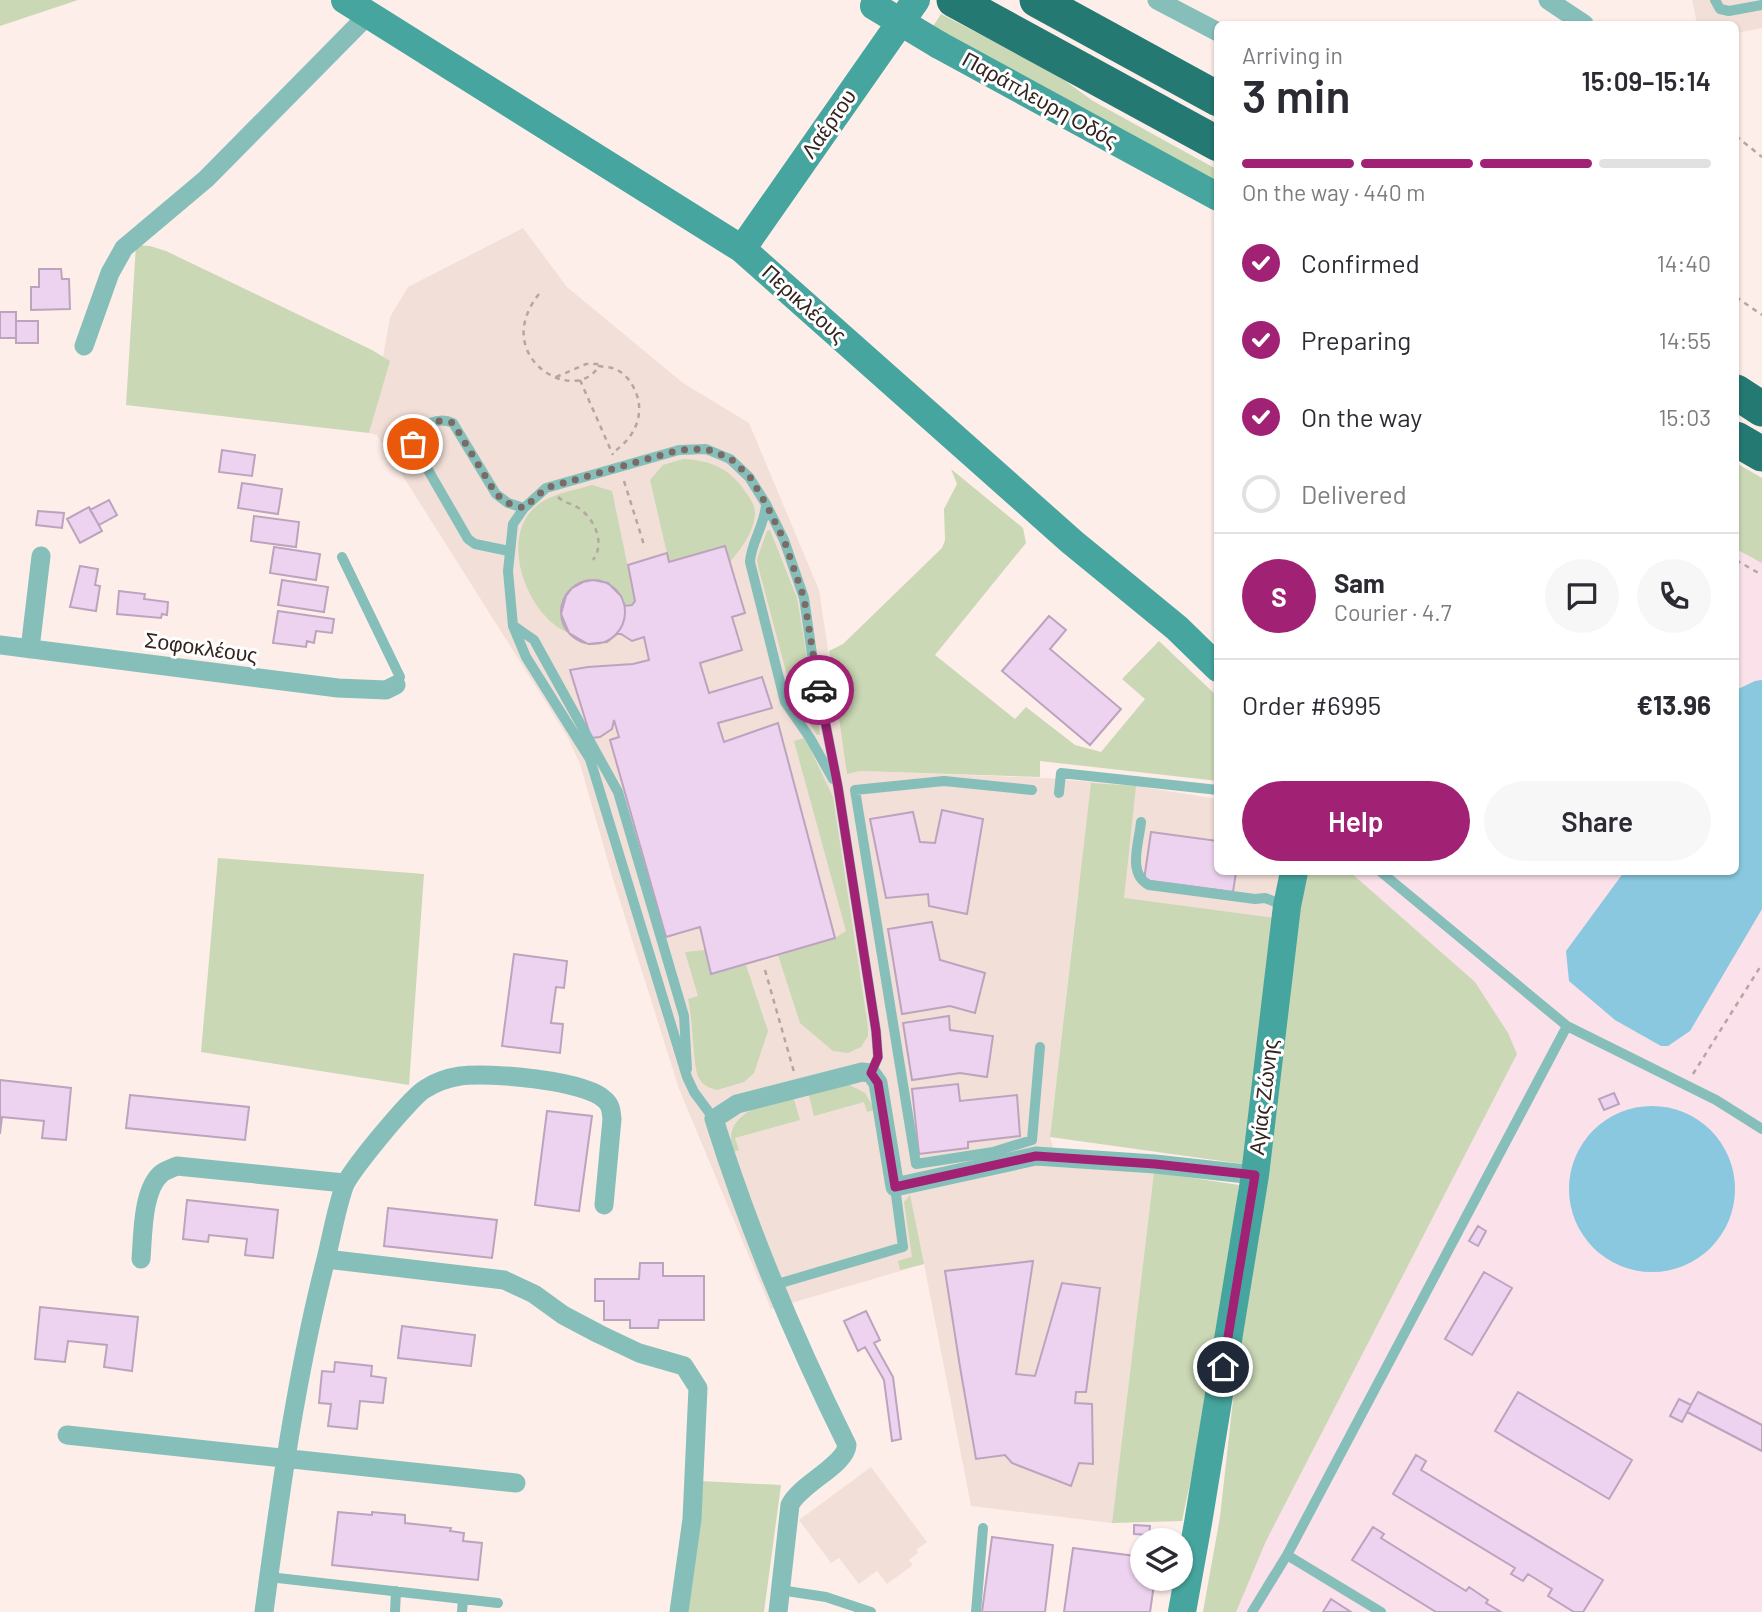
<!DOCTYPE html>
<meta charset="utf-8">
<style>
:root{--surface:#fff;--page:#f7f7f7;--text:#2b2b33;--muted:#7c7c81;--line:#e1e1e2;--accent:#a12275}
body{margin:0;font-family:Barlow,sans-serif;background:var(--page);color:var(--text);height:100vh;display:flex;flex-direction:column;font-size:26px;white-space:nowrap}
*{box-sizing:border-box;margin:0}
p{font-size:23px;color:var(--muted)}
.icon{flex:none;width:38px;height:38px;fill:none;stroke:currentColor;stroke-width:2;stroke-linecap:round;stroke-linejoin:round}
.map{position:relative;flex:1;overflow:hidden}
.side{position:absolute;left:1214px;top:21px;width:525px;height:854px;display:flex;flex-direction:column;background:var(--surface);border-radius:10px;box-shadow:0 2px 5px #0004}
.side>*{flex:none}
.controls{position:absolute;left:1130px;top:1528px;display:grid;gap:14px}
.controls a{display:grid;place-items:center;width:63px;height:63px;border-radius:50%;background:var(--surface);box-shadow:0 2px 5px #0004;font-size:35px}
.pin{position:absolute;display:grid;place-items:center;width:60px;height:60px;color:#fff;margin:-30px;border:4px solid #fff;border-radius:50%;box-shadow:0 2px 7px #0007}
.courier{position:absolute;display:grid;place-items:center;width:70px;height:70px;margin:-35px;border:5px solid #a12275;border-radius:50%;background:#fff;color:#222;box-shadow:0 2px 9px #0007}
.overview em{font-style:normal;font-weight:600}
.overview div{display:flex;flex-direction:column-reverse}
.overview{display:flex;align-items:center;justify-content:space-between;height:119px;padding:0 28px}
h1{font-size:46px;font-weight:600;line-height:52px}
.bar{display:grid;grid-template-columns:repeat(4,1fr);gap:10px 7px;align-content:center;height:84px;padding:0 28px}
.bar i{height:9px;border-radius:5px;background:var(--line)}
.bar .selected{background:var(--accent)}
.bar p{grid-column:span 4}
.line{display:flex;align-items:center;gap:18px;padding:0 28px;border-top:2px solid var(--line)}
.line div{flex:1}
.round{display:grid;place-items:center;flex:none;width:74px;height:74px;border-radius:37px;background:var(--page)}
ol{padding:0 28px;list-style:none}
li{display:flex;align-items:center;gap:21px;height:77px}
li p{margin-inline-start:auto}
li .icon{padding:7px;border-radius:50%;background:var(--accent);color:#fff;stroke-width:4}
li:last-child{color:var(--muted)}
li i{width:38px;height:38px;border:4px solid var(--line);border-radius:50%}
.primary-button{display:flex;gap:14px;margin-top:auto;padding:14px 28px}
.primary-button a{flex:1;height:80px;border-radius:42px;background:var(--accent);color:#fff;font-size:28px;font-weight:600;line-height:80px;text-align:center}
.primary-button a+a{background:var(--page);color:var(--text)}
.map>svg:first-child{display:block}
</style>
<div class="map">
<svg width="1762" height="1612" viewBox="0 0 1762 1612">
<rect width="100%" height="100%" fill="#feeee9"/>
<!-- built -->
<path fill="#f2dfd8" d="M1692,0H1762V28L1736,33V24H1697Z
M523,228L567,287L683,383L749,423L819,590L847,773L860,771L1048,778L1136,786L1218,799V872H1282L1275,918L1078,893L1050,1137L1055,1154L1154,1172L1112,1523L971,1506L924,1264L771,1309L679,1089L613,879L580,764L567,736L377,435L369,433L389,362L383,357L390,317L408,287Z
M871,1467L927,1542L916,1550L918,1553L909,1560L913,1565L887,1584L877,1571L859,1584L839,1558L831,1563L799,1520Z"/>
<!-- education -->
<path fill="#fae1ea" d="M1736,463L1762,478V1612H1203L1220,1517L1304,872H1736Z"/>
<!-- green -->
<path fill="#cad8b5" d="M0,0H78L0,26Z
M941,14L1053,72L1093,101L1218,170V190L930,31Z
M136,245L150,246L166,251L372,350L390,361L369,433L126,405Z
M683,459C711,460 731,469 747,494C751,500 755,505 755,514C754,532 741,549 730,562L725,547L669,562L650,480L663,465Z
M1736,463L1762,478V563L1736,549Z
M951,469L1023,528L1026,543L935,655L1015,719L1026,707L1075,745L1101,752L1145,699L1122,679L1159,641L1218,697V781L1040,761V777L860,771L847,774L829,651L843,644L942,548L945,540L944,509L957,484Z
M592,485L612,491L635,601L632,605L625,606C605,554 539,593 569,633C529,618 500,544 532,510C547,494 572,491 592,485Z
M770,530L797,598L820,735H817L793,698L758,566L757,559L767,531Z
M805,738L833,797L868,1027V1036L861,1047L848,1053L833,1051L800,1023L778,955L835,938L846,931L794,741Z
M1091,783L1136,786L1124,898L1275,918L1243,1164L1050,1137Z
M218,858L424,874L409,1085L201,1052Z
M1304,872H1350L1475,982L1508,1033L1517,1054L1266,1541L1236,1612H1203L1220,1517L1235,1382Z
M705,950L711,974L746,965L768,1031L754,1073L744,1082L717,1090C710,1088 703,1086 699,1078C693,1069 693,1018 688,999L698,996L685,952Z
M848,1084L865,1093L875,1110L867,1112L864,1102L814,1116L808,1092Z
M793,1096L800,1120L735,1138L739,1150L733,1152C721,1112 765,1104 793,1096Z
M1154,1172L1239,1185L1220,1339L1182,1521L1112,1523Z
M910,1195L924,1264L900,1270L898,1261L912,1257L904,1202Z
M700,1481L781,1485L764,1612H684Z"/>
<!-- water -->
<path fill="#89c8de" d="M1762,680V909L1690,1031L1668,1046H1661L1615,1020L1569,981L1566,951L1624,872H1736V690L1755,681Z
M1569 1189a83 83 0 1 1 166 0a83 83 0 1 1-166 0Z"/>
<!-- building -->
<path fill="#edd3ef" stroke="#bca3be" stroke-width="2" d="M39,269H61L62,279H69L70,309L31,310V287H39Z
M0,312H16V338H0Z
M16,321H38V343H16Z
M222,450L255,455L252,476L219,472Z
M242,483L282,489L278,514L238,508Z
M109,500L117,515L99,525L90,510Z
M89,507L102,531L80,543L67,519Z
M38,511L64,513L62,528L36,525Z
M254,516L299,522L296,547L251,541Z
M725,546L745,613L732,617L742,650L700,663L709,693L762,677L772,708L718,723L724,742L778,723L835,938L711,974L700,927L666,937L610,740L619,737L614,720L612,729L600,737L591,738L570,670L588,667L633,664L649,660L644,637L632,641L621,634H617L607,642L588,644L569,633L561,614L566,596L572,588L583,582L593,580L608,583L621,596L625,606L632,605L635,601L628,565L667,553L669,562Z
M274,547L320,554L316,580L270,573Z
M80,566L98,569L95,585L100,586L96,611L70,607Z
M282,580L328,587L324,612L278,605Z
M561 612a32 32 0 1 1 64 0a32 32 0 1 1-64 0Z
M119,591L145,594L144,599L168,602L167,615L162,614L161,618L117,614Z
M278,611L334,619L332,633L316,631L314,643L307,641L306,647L273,643Z
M1049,616L1066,630L1050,649L1121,709L1090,745L1002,671Z
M942,810L983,819L967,914L929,906L928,894L886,898L870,819L913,812L920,842L935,843Z
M1151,832L1218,841V872H1236L1233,892L1144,880Z
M932,922L940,960L985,973L975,1013L950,1006L902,1014L888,929Z
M514,954L567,961L564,988L556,987L551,1023L563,1024L560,1053L502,1046Z
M949,1016L950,1030L993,1036L987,1077L960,1073L912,1080L903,1023Z
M0,1080L71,1088L66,1140L42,1138L44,1121L2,1117L0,1134Z
M958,1084L960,1101L1017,1095L1020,1136L968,1142V1148L919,1154L912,1089Z
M1614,1093L1619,1104L1604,1110L1599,1099Z
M130,1095L249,1107L245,1140L126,1128Z
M547,1111L592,1116L579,1211L535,1205Z
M187,1200L278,1210L273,1258L245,1255L247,1239L209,1235L208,1242L183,1239Z
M388,1208L497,1220L492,1258L384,1246Z
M1478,1226L1486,1231L1478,1246L1469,1241Z
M1033,1261L1016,1374L1035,1376L1062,1283L1100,1288L1086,1392H1076L1075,1403L1092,1404L1093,1464L1079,1463L1071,1486L1012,1463L1005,1455L976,1459L960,1367L945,1271Z
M640,1263H663V1276H704V1320H659L658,1328H630V1320H604V1301H595V1279H639Z
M1484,1272L1512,1288L1472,1355L1445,1339Z
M40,1307L138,1317L132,1371L104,1367L107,1345L68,1341L65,1362L35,1359Z
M866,1311L880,1340L874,1343L893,1377L901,1439L892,1441L884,1380L865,1347L858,1351L844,1321Z
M402,1326L475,1335L471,1366L398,1358Z
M335,1362L372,1366L371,1376L386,1378L383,1403L360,1401L357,1429L328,1426L331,1404L319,1403L322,1371L334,1372Z
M1518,1392L1632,1460L1609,1499L1495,1431Z
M1698,1392L1762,1425V1451L1687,1412Z
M1679,1399L1691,1405L1682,1422L1670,1416Z
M1416,1455L1426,1461L1421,1470L1603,1580L1583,1612H1574L1548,1596L1552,1589L1528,1574L1523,1581L1511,1574L1515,1568L1393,1494Z
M338,1512L372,1515V1512L405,1515V1523L451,1528L450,1531L464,1533L463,1541L482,1543L478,1580L332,1565Z
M1134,1525L1150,1526L1149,1535L1134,1534Z
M1373,1527L1384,1534L1381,1538L1466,1591L1469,1587L1488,1600L1486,1603L1501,1612H1436L1352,1560Z
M992,1537L1053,1545L1045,1612H982Z
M1073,1548L1143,1557V1578H1155L1150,1612H1064Z
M1331,1599L1351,1612H1323Z"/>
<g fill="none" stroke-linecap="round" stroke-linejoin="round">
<!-- path -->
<path stroke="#b6a6a1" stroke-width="2.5" stroke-dasharray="5 5" stroke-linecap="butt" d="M1736,136L1762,157
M539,294C489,357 575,406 598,367
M1736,297L1762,315
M556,377L586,364H601L599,366C604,367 611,367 615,369C621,371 628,378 631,383C648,409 637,437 612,453
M580,380L613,455
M624,481L645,548
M558,497C564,503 571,503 577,507C594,517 606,543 593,560
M1736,560L1762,575
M765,970L794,1072
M1693,1074L1762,964"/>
<!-- lane -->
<path stroke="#86bfba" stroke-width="10" d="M1715,0L1720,9L1729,11L1762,5
M766,504C765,525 751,542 750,562L785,702L810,738L833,779
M509,551L475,544L468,539L413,444V437C422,425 438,416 453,423L496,494L508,503L524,508
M342,557L400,677L396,685
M514,626L534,640L618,792L684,1016L687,1069
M1032,790L944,781L855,790L916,1164L993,1152L1032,1140L1040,1047
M1059,793L1061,773L1218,790
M1141,822C1139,843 1127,874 1149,885L1255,899L1265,898L1283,905
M1381,872L1567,1026L1716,1100L1762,1129
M714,1119L694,1092L687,1077L590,759L526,657L513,626L508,571L513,524L524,508L546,488L679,450L706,449L730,459L749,477L766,504L784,540L804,598L812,654L838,787L876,1031L878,1057L871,1073
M774,1285L903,1247L895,1187
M1287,1555L1381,1612
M269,1577L498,1603
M780,1590L826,1597L871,1612
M395,1612L396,1591
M462,1612L463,1599
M976,1612L983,1528
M1252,1612L1287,1555L1567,1026"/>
<!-- street -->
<path stroke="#86bfba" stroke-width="19" d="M1157,0L1218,32
M1548,0L1584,24
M84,346L110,273L124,248L206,179L369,14
M0,645L338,688L386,690L396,685
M30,649L41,556
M141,1259C143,1235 142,1189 162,1173C166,1170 172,1168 177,1166L344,1183
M326,1259C332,1235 336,1210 344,1187C348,1173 412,1096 425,1089C436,1082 447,1078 460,1076C488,1072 586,1080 605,1100C611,1105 611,1111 612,1119L604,1205
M67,1435L516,1483
M264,1612C280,1493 296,1376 326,1259L504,1280L534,1294L563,1315L599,1334L639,1353L684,1366L698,1388L692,1519L679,1612
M778,1612L790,1505C800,1484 846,1465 847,1445C795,1340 749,1231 714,1119L737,1104L862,1072L871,1073L878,1083L895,1187L1036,1156L1155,1164L1255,1175"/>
<!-- secondary -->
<path stroke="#46a59e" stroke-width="28" d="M345,0L742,249L1072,542L1177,628L1218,668
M939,45L1218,197
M742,249L916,0
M1182,1612L1198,1523L1255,1175L1287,906L1294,872"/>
<!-- highway -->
<path stroke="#247973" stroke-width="35" d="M954,0L1218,144
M1037,0L1218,99
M1736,392L1762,409
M1736,439L1762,454"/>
<!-- secondary-bridge -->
<path stroke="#46a59e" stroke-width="28" d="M874,6L939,45"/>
</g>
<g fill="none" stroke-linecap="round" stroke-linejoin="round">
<!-- done -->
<path stroke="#7a6b66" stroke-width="7" stroke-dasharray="0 12.6" d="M413,444C413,427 438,416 453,423L496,494L508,503L524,508L546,488L679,450L706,449L730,458L750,477L766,504L784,540L804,598L819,690"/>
<!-- route -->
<path stroke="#a12275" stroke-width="9" d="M819,690L838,787L876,1031L878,1057L871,1073L878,1083L895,1187L1036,1156L1155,1164L1255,1175L1223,1367"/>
</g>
<g text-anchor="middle" stroke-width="6" stroke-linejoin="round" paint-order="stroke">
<!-- street labels -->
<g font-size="21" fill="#33241f" stroke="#fff">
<text transform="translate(1040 100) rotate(29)" y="7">Παράπλευρη Οδός</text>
<text transform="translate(829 124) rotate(-55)" y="7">Λαέρτου</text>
<text transform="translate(804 304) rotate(42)" y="7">Περικλέους</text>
<text transform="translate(201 648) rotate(8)" y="7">Σοφοκλέους</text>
<text transform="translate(1264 1097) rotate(-83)" y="7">Αγίας Ζώνης</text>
</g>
</g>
</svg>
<div class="controls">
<a><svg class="icon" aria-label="layers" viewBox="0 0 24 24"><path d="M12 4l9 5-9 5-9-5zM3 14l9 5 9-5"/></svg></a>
</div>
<div class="pin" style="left:413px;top:444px;background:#ea580c"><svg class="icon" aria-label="bag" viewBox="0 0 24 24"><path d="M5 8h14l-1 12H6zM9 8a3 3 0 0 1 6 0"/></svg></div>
<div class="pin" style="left:1223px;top:1367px;background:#1f2937"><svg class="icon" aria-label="home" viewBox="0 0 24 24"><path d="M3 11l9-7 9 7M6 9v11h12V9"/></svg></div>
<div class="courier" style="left:819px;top:690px"><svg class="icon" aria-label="car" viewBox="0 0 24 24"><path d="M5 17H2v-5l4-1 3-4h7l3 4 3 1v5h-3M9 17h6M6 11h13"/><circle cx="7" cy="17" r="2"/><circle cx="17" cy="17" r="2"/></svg></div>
<section class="side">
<div class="overview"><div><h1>3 min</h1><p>Arriving in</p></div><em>15:09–15:14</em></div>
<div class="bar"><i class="selected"></i><i class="selected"></i><i class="selected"></i><i></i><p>On the way · 440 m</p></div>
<ol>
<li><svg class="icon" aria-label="check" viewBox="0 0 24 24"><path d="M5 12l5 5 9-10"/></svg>Confirmed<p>14:40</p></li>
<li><svg class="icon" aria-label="check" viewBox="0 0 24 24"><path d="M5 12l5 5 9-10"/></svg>Preparing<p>14:55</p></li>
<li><svg class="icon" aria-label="check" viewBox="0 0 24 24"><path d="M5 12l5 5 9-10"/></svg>On the way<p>15:03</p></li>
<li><i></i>Delivered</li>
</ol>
<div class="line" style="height:126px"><b class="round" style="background:var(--accent);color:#fff">S</b><div><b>Sam</b><p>Courier · 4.7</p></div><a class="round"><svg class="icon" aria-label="chat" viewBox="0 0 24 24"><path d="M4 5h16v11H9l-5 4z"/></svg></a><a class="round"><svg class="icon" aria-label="phone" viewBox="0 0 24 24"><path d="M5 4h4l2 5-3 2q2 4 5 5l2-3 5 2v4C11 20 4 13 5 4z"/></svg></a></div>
<div class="line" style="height:91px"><div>Order #6995</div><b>€13.96</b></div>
<div class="primary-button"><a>Help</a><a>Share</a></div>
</section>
</div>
